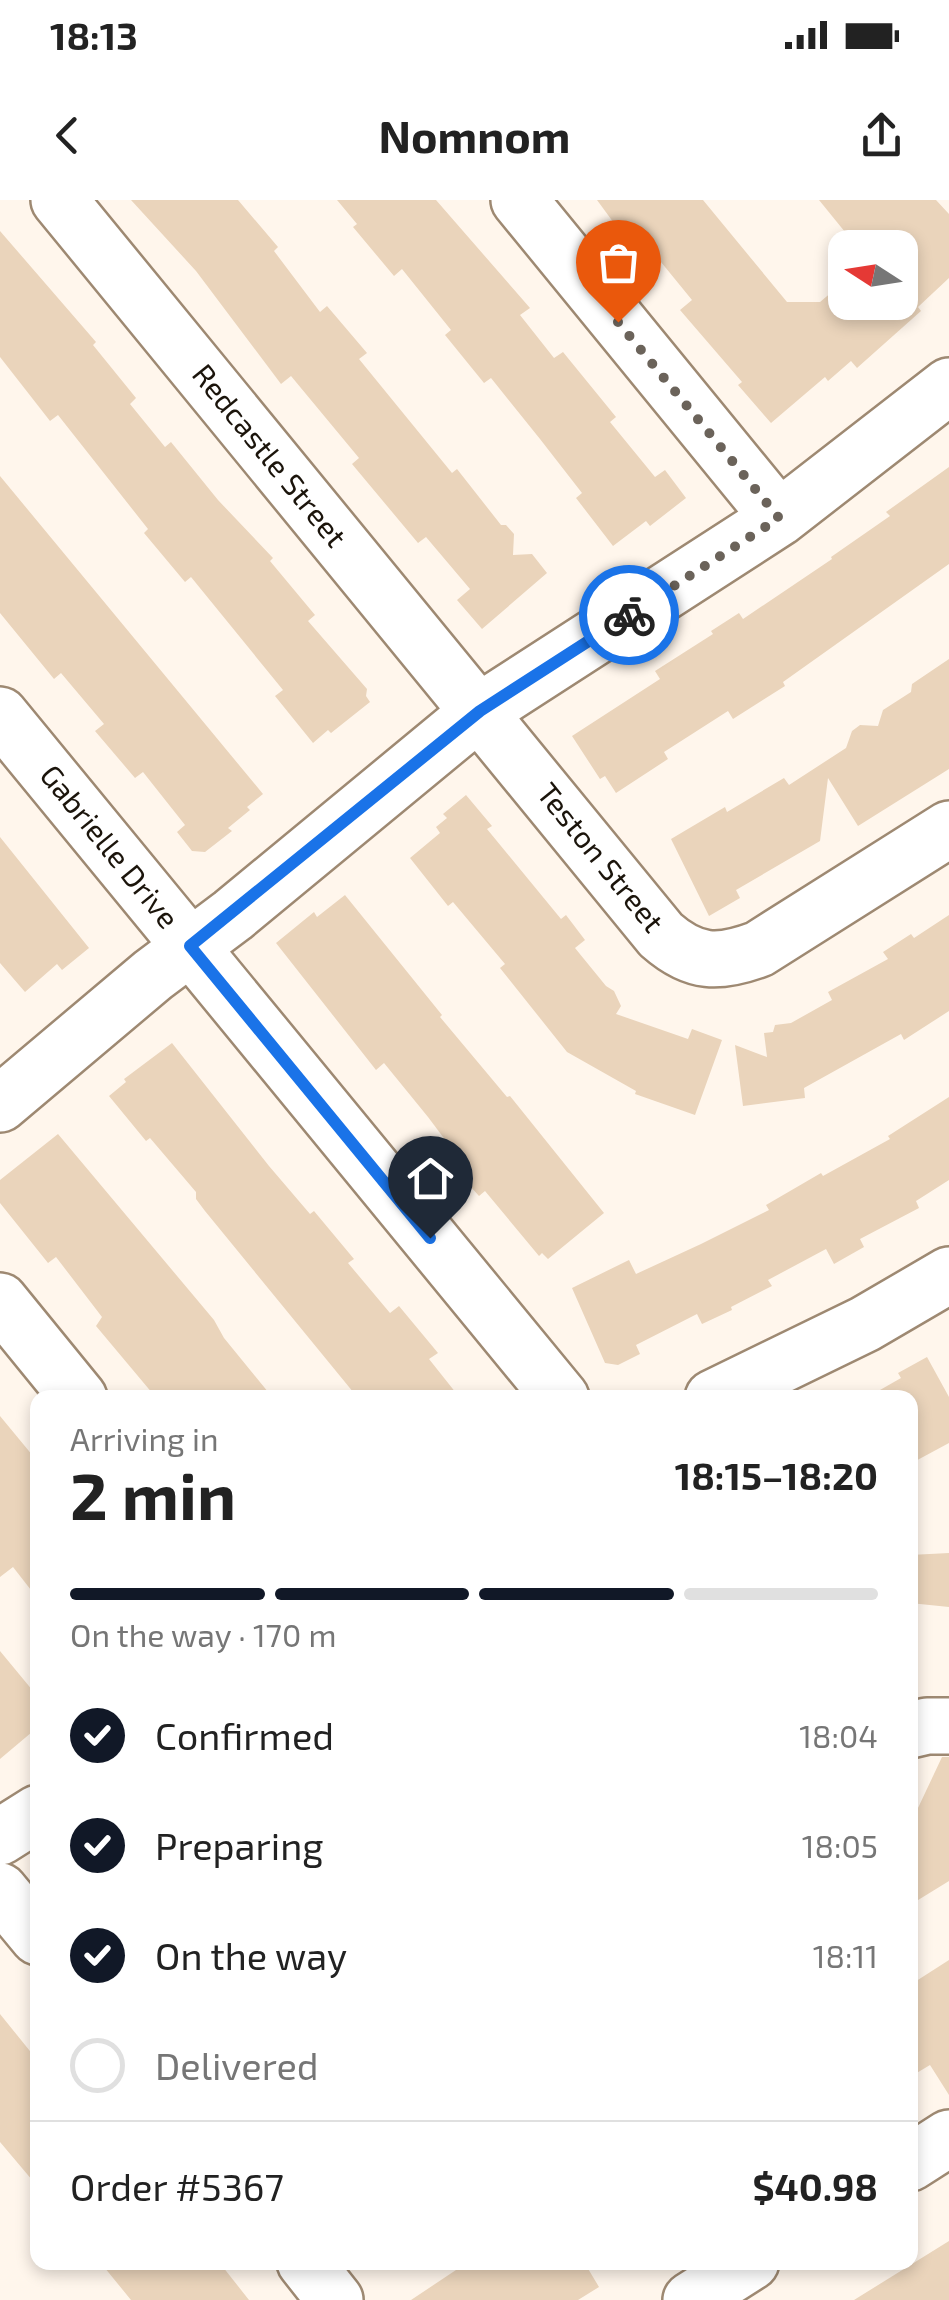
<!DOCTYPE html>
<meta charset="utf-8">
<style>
:root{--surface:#fff;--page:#f6f6f6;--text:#222;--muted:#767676;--line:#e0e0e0;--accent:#111827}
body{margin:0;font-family:"Exo 2",sans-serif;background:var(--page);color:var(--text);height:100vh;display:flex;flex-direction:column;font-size:38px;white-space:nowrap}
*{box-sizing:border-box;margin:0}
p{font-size:32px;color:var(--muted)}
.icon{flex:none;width:55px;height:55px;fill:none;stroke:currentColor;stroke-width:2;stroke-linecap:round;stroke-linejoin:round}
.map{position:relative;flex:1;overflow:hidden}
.drawer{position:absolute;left:30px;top:1190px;width:888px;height:880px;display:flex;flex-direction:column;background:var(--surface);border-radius:20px;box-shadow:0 5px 15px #0003}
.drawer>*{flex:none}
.needle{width:65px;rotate:282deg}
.buttons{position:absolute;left:828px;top:30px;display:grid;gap:20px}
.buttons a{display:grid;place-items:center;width:90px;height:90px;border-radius:20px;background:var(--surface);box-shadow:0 5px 15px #0003;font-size:50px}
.pin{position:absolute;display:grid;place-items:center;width:85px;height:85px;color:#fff;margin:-102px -42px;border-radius:50% 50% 50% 0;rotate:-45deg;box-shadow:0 0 10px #0007}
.pin .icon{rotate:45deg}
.courier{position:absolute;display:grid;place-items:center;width:100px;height:100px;margin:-50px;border:8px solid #1a73e8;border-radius:50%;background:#fff;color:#222;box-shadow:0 2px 12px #0007}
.summary em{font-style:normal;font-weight:700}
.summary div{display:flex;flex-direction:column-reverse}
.summary{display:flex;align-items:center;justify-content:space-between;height:170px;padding:0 40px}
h1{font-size:65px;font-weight:700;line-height:75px}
.bar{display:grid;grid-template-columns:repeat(4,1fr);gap:15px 10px;align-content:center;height:120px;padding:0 40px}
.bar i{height:12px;border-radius:8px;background:var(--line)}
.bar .active{background:var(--accent)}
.bar p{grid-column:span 4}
.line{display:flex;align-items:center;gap:25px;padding:0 40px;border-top:2px solid var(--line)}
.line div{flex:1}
ol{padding:0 40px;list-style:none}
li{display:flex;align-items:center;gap:30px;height:110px}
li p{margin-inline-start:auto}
li .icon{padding:10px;border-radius:50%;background:var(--accent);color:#fff;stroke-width:4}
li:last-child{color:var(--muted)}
li i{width:55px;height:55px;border:5px solid var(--line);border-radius:50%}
.status{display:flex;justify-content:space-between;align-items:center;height:70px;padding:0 50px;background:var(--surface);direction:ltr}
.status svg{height:28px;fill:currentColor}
header{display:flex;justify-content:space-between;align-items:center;height:130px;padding:0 40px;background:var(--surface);font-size:45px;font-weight:700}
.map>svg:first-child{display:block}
</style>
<div class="status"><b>18:13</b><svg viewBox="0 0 49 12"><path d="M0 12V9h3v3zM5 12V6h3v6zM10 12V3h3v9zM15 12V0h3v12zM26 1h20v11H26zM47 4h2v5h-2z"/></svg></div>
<header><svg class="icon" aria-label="back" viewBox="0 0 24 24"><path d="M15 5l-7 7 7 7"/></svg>Nomnom<svg class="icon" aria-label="share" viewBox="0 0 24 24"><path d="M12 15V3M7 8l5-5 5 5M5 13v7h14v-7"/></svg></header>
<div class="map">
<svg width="949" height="2100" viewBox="0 0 949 2100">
<rect width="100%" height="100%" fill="#fff6ec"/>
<!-- building -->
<path fill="#ead4bb" d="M131,0H238L278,47L274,51L320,112L327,106L367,153L359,159L452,273L457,269L501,325H506L514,334L513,355L532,354L547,373L482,429L457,400L470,389L426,337L418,343L352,264L359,258L291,176L281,184L196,71Z
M337,0H436L530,108L520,115L554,158L563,152L616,217L610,222L655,277L665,270L686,298L650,326L646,321L613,346L576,298L582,293L540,239L491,178L484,183L445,135L451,130L402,69L394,76L353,27L357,24Z
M597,0H703L787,102H820L845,81V102H900V48H858L819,0H936L949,14V78L918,107L921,111L857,168L851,161L828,181L825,177L771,223L738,185L742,182L680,110L692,100L652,51L641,60Z
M0,31L96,142L93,145L136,198L130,204L165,247L171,242L218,300L273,358L270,361L315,415L308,421L367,489L366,496L370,502L331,533L328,530L313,543L275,496L283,490L191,377L185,382L144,333L148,329L58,215L50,221L0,157Z
M949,267V364L783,482L785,486L733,519L728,511L664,552L668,559L616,593L605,576L600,579L572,536L660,479L655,471L713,434L711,431L739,413L743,419L832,359L831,357L890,316L886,312Z
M0,276L263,594L247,607L250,610L228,628L232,631L205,652L192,651L177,632L185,625L143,572L135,578L95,531L104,524L61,473L54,479L0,413Z
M949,459V569L858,626L828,578L820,641L736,690L740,698L709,716L671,639L725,607L727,612L784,578L789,585L846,548L852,531L860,525L878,526L883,510L911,492L912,484Z
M466,595L492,626L487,629L561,719L566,715L585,740L575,748L606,786L614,791L621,806L616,814L688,839L692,829L722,840L695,915L635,894L636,891L567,852L500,768L505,764L453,702L448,706L410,658L440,633L436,627L447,618L443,614Z
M0,637L89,748L62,770L57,764L25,792L0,763Z
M345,695L442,815L440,817L507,897L510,896L604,1013L548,1059L542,1053L539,1056L485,991L479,996L436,948L446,941L428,917L384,863L376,870L276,743L314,712L317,717Z
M949,715V811L904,840L901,834L804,888L805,898L743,906L735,845L767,857L764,833L773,832L775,825L791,823L832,800L828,792L888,759L883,752L911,734L914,738Z
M172,843L269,966L310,1014L314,1011L354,1059L348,1063L390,1113L399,1106L438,1153L429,1159L460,1198H358L205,1011L196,999V992L150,938L146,941L109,896L126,882L124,879Z
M949,897V980L916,1001L919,1008L860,1039L864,1047L834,1064L826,1049L768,1080L772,1086L731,1107L732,1110L702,1124L697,1114L636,1145L640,1154L618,1165L605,1163L572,1088L629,1060L636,1074L701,1044L769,1010L766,1005L821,973L823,976L890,939L888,936Z
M58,934L214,1120L224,1138L273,1198H166L158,1190L153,1194L96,1126L102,1117L56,1057L48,1063L0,1003V980Z
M927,1157L949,1197V1243L910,1264V1198H866L901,1178L898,1173Z
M0,1216L38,1262V1399L13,1367L0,1377Z
M949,1353V1407L910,1403V1355Z
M0,1451L38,1497V1527L0,1559Z
M942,1557H949V1681L910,1705V1625Z
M949,1760V1895L930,1865L910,1877V1785Z
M0,1814L38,1861V1987L0,1942Z
M949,2041V2100H854Z
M100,2062H219L249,2100H131Z
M468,2062H584L599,2087L578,2100H411Z"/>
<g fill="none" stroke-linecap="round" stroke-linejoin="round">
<defs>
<path id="minor" d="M59,0L661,735C694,764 719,764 759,749L949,629
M519,0L779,318
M0,515L561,1198
M0,904L153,775L233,715L480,511L779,318L949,186
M0,1101L79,1198
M713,1198L865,1124L949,1075
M910,1530L927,1526H949
M0,1637L38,1613
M0,1691L38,1737
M910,1963L949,1938
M305,2062L335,2100
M691,2100L751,2062"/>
</defs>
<!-- minor casing -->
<use href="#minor" stroke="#9e8972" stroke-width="60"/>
<!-- minor -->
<use href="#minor" stroke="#fff" stroke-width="55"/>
</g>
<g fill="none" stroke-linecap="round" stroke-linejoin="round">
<!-- done -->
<path stroke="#6b635a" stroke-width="10" stroke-dasharray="0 18" d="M618,122L779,318L629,415"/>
<!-- route -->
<path stroke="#1a73e8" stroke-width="12" d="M430,1038L190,746L480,511L629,415"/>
</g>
<g text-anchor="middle" stroke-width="8" stroke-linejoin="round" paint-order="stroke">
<!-- street labels -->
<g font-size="30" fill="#1b140b" stroke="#fff">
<text transform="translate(269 256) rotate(51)" y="10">Redcastle Street</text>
<text transform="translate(109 647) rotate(51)" y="10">Gabrielle Drive</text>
<text transform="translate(600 658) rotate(51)" y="10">Teston Street</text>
</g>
</g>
</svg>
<div class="buttons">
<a><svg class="needle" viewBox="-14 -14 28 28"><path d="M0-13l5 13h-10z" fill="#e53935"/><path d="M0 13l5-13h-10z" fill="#767676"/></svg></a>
</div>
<div class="pin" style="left:618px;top:122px;background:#ea580c"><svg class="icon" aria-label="bag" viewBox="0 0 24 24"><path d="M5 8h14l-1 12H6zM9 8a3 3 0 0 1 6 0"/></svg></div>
<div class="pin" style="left:430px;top:1038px;background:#1f2937"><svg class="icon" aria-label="home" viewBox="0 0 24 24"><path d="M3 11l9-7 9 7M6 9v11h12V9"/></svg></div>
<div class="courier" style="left:629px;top:415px"><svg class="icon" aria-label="bike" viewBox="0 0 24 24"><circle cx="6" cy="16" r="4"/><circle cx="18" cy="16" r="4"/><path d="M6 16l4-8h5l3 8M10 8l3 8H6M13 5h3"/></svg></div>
<section class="drawer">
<div class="summary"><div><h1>2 min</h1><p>Arriving in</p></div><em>18:15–18:20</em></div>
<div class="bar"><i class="active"></i><i class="active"></i><i class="active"></i><i></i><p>On the way · 170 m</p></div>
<ol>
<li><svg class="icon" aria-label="check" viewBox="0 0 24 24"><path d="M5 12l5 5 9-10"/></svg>Confirmed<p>18:04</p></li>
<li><svg class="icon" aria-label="check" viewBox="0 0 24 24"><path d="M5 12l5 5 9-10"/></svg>Preparing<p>18:05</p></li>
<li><svg class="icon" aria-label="check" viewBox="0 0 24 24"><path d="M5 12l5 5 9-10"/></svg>On the way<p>18:11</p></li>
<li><i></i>Delivered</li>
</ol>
<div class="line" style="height:130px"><div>Order #5367</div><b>$40.98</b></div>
</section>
</div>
